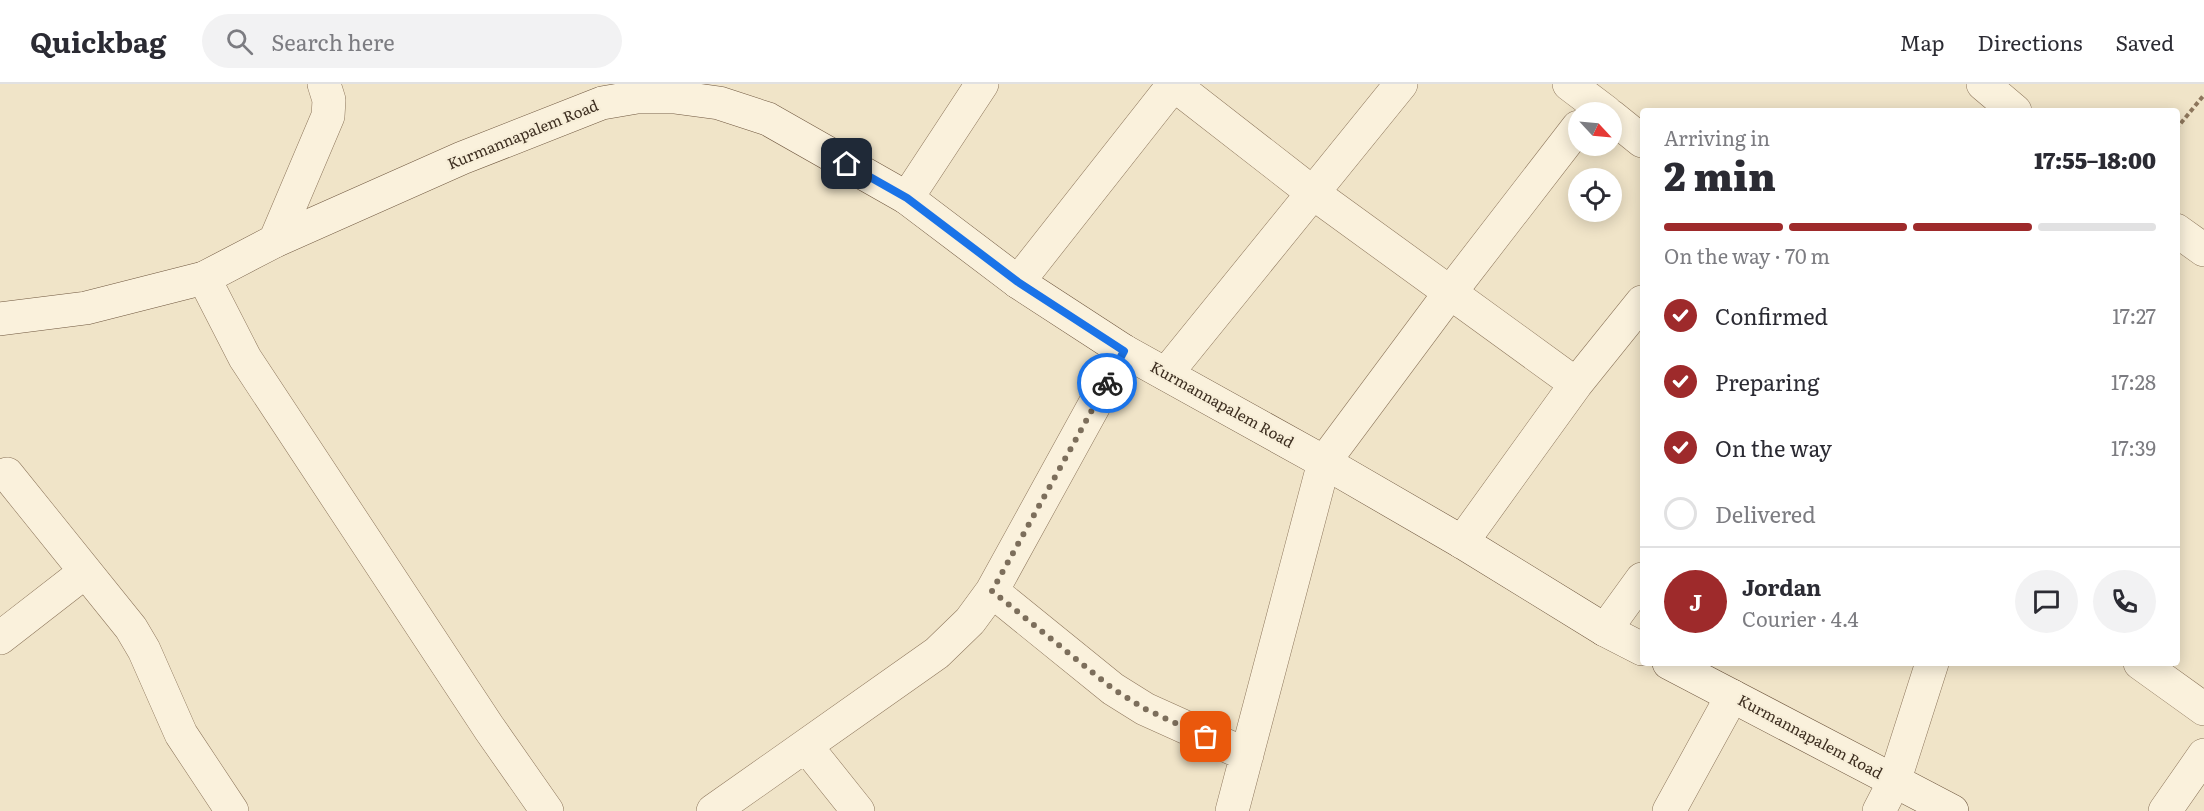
<!DOCTYPE html>
<meta charset="utf-8">
<style>
:root{--surface:#fff;--page:#f2f2f3;--text:#2b2b33;--muted:#7c7c81;--line:#e1e1e2;--accent:#9e2a2b}
body{margin:0;font-family:Literata,serif;background:var(--page);color:var(--text);height:100vh;display:flex;flex-direction:column;font-size:22px;white-space:nowrap}
*{box-sizing:border-box;margin:0}
p{font-size:20px;color:var(--muted)}
.icon{flex:none;width:33px;height:33px;fill:none;stroke:currentColor;stroke-width:2;stroke-linecap:round;stroke-linejoin:round}
.map{position:relative;flex:1;overflow:hidden}
.panel{position:absolute;left:1640px;top:24px;width:540px;height:558px;display:flex;flex-direction:column;background:var(--surface);border-radius:6px;box-shadow:0 3px 15px #0003}
.panel>*{flex:none}
.needle{width:39px;rotate:116deg}
.controls{position:absolute;left:1568px;top:18px;display:grid;gap:12px}
.controls a{display:grid;place-items:center;width:54px;height:54px;border-radius:50%;background:var(--surface);box-shadow:0 3px 15px #0003;font-size:30px}
.pin{position:absolute;display:grid;place-items:center;width:51px;height:51px;color:#fff;margin:-26px;border-radius:12px;box-shadow:0 3px 9px #0006}
.courier{position:absolute;display:grid;place-items:center;width:60px;height:60px;margin:-30px;border:4px solid #1a73e8;border-radius:50%;background:#fff;color:#222;box-shadow:0 2px 8px #0007}
.head em{font-style:normal;font-weight:800}
.head div{display:flex;flex-direction:column-reverse}
.head{display:flex;align-items:center;justify-content:space-between;height:102px;padding:0 24px}
h1{font-size:39px;font-weight:800;line-height:45px}
.bar{display:grid;grid-template-columns:repeat(4,1fr);gap:9px 6px;align-content:center;height:72px;padding:0 24px}
.bar i{height:8px;border-radius:4px;background:var(--line)}
.bar .on{background:var(--accent)}
.bar p{grid-column:span 4}
.line{display:flex;align-items:center;gap:15px;padding:0 24px;border-top:2px solid var(--line)}
.line div{flex:1}
.round{display:grid;place-items:center;flex:none;width:63px;height:63px;border-radius:32px;background:var(--page)}
ol{padding:0 24px;list-style:none}
li{display:flex;align-items:center;gap:18px;height:66px}
li p{margin-inline-start:auto}
li .icon{padding:6px;border-radius:50%;background:var(--accent);color:#fff;stroke-width:4}
li:last-child{color:var(--muted)}
li i{width:33px;height:33px;border:3px solid var(--line);border-radius:50%}
header{display:flex;align-items:center;gap:36px;box-sizing:border-box;height:84px;padding:0 30px;background:var(--surface);border-bottom:2px solid var(--line)}
header strong{font-size:28px}
nav{display:flex;gap:33px;margin-inline-start:auto;font-size:21px}
.search{width:420px;height:54px;background:var(--page);display:flex;align-items:center;gap:15px;box-sizing:border-box;padding:0 21px;border-radius:33px;color:var(--muted);font-size:22px}
.map>svg:first-child{display:block}
</style>
<header>
<strong>Quickbag</strong>
<div class="search"><svg class="icon" aria-label="search" viewBox="0 0 24 24"><circle cx="10" cy="10" r="6"/><path d="M15 15l6 6"/></svg>Search here</div>
<nav><a>Map</a><a>Directions</a><a>Saved</a></nav>
</header>
<div class="map">
<svg width="2204" height="727" viewBox="0 0 2204 727">
<rect width="100%" height="100%" fill="#f0e4c8"/>
<g fill="none" stroke-linecap="round" stroke-linejoin="round">
<defs>
<path id="minor" d="M1173,0L1313,109L1576,300
M1569,0L1606,28
M1983,0L2015,27
M1611,32L1642,57
M907,114L982,0
M2176,146L2204,166
M275,157L328,32L329,16L324,0
M204,194L245,274L489,644L547,727
M1018,198L1174,0
M1166,290L1401,0
M7,390L131,544L144,566L181,650L232,727
M1462,458L1576,300L1642,218
M992,507L1113,605L1145,625L1247,671
M1605,546L1642,495
M0,554L85,488
M2140,579L2204,625
M806,662L858,727
M713,727L937,569L970,537L992,507L1124,267
M1232,727L1324,378L1449,210L1578,43
M1669,727L1732,612
M1879,727L1894,698L1932,579
M2165,727L2204,671"/>
<path id="secondary" d="M0,235L86,224L204,194L275,157L462,74L602,19L637,13H674L719,19L768,35L907,114L1018,198L1124,267L1324,378L1462,458L1605,546L1642,565
M1669,579L1952,727"/>
</defs>
<!-- minor casing -->
<use href="#minor" stroke="#8d765c" stroke-width="34"/>
<!-- secondary casing -->
<use href="#secondary" stroke="#6f573f" stroke-width="34"/>
<!-- path -->
<path stroke="#8d765c" stroke-width="4" stroke-dasharray="4.5 3" stroke-linecap="butt" d="M2176,45L2204,11"/>
<!-- minor -->
<use href="#minor" stroke="#faf1dc" stroke-width="33"/>
<!-- secondary -->
<use href="#secondary" stroke="#faf1dc" stroke-width="33"/>
</g>
<g fill="none" stroke-linecap="round" stroke-linejoin="round">
<!-- done -->
<path stroke="#7c6e5b" stroke-width="6" stroke-dasharray="0 10.8" d="M1107,299L992,507L1113,605L1145,625L1206,653"/>
<!-- route -->
<path stroke="#1a73e8" stroke-width="8" d="M847,80L907,114L1018,198L1124,267L1107,299"/>
</g>
<g text-anchor="middle" stroke-width="4.5" stroke-linejoin="round" paint-order="stroke">
<!-- street labels -->
<g font-size="15" fill="#3d2e20" stroke="#f7eed8">
<text transform="translate(523 51) rotate(-22)" y="5">Kurmannapalem Road</text>
<text transform="translate(1222 321) rotate(29)" y="5">Kurmannapalem Road</text>
<text transform="translate(1810 653) rotate(28)" y="5">Kurmannapalem Road</text>
</g>
</g>
</svg>
<div class="controls">
<a><svg class="needle" viewBox="-14 -14 28 28"><path d="M0-13l5 13h-10z" fill="#e53935"/><path d="M0 13l5-13h-10z" fill="#7c7c81"/></svg></a>
<a><svg class="icon" aria-label="locate" viewBox="0 0 24 24"><circle cx="12" cy="12" r="6"/><path d="M12 2v4M12 18v4M2 12h4M18 12h4"/></svg></a>
</div>
<div class="pin" style="left:1206px;top:653px;background:#ea580c"><svg class="icon" aria-label="bag" viewBox="0 0 24 24"><path d="M5 8h14l-1 12H6zM9 8a3 3 0 0 1 6 0"/></svg></div>
<div class="pin" style="left:847px;top:80px;background:#1f2937"><svg class="icon" aria-label="home" viewBox="0 0 24 24"><path d="M3 11l9-7 9 7M6 9v11h12V9"/></svg></div>
<div class="courier" style="left:1107px;top:299px"><svg class="icon" aria-label="bike" viewBox="0 0 24 24"><circle cx="6" cy="16" r="4"/><circle cx="18" cy="16" r="4"/><path d="M6 16l4-8h5l3 8M10 8l3 8H6M13 5h3"/></svg></div>
<section class="panel">
<div class="head"><div><h1>2 min</h1><p>Arriving in</p></div><em>17:55–18:00</em></div>
<div class="bar"><i class="on"></i><i class="on"></i><i class="on"></i><i></i><p>On the way · 70 m</p></div>
<ol>
<li><svg class="icon" aria-label="check" viewBox="0 0 24 24"><path d="M5 12l5 5 9-10"/></svg>Confirmed<p>17:27</p></li>
<li><svg class="icon" aria-label="check" viewBox="0 0 24 24"><path d="M5 12l5 5 9-10"/></svg>Preparing<p>17:28</p></li>
<li><svg class="icon" aria-label="check" viewBox="0 0 24 24"><path d="M5 12l5 5 9-10"/></svg>On the way<p>17:39</p></li>
<li><i></i>Delivered</li>
</ol>
<div class="line" style="height:108px"><b class="round" style="background:var(--accent);color:#fff">J</b><div><b>Jordan</b><p>Courier · 4.4</p></div><a class="round"><svg class="icon" aria-label="chat" viewBox="0 0 24 24"><path d="M4 5h16v11H9l-5 4z"/></svg></a><a class="round"><svg class="icon" aria-label="phone" viewBox="0 0 24 24"><path d="M5 4h4l2 5-3 2q2 4 5 5l2-3 5 2v4C11 20 4 13 5 4z"/></svg></a></div>
</section>
</div>
